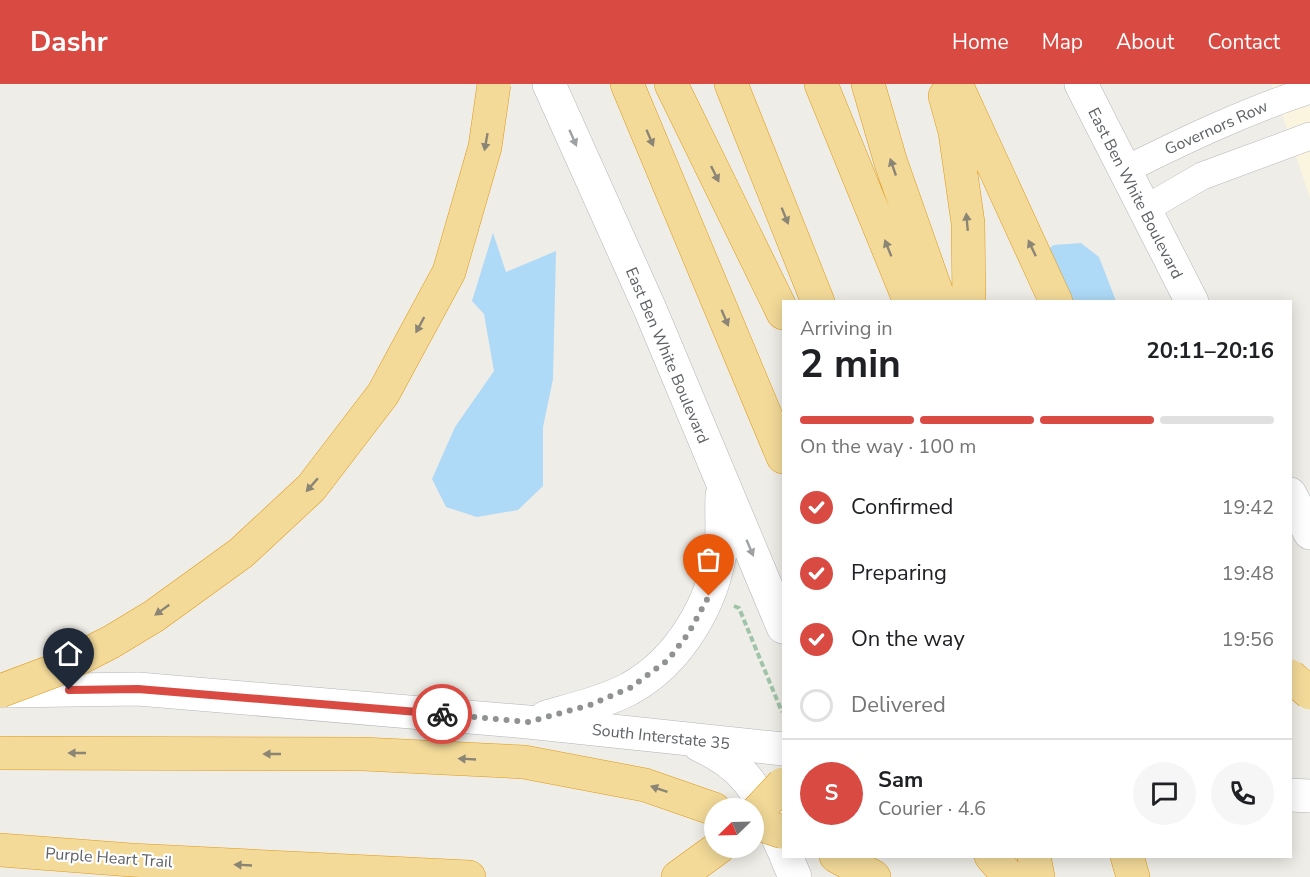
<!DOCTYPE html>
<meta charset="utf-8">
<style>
:root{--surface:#fff;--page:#f6f6f6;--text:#202124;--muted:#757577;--line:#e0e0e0;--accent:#d94a42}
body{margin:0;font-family:"Nunito Sans",sans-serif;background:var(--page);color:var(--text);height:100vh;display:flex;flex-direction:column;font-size:22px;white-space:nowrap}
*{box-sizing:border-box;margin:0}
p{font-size:20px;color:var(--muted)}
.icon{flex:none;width:33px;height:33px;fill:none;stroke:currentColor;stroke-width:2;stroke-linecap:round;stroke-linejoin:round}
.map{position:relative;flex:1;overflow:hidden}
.side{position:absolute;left:782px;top:216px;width:510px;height:558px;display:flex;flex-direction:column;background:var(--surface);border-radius:0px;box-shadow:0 3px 15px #0003}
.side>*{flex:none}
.needle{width:39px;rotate:247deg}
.tools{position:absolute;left:704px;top:714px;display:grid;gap:12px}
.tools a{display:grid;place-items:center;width:60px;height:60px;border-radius:50%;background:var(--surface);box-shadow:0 3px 15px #0003;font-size:30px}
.pin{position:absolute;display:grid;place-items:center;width:51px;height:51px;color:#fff;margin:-62px -26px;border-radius:50% 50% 50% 0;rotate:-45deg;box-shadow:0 0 6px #0007}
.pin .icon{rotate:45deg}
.courier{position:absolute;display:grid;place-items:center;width:60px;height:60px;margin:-30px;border:4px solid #d94a42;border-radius:50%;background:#fff;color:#222;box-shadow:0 2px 8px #0007}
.headline em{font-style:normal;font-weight:700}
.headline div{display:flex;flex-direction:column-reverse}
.headline{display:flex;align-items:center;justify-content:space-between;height:102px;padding:0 18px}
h1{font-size:39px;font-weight:700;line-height:45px}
.bar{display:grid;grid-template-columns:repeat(4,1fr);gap:9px 6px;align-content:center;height:72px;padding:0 18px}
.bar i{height:8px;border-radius:4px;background:var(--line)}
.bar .on{background:var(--accent)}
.bar p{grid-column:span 4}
.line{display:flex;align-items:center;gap:15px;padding:0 18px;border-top:2px solid var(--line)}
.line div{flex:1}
.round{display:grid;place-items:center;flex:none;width:63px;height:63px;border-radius:32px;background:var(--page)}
ol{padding:0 18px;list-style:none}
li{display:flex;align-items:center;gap:18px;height:66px}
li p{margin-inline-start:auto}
li .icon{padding:6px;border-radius:50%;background:var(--accent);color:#fff;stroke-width:4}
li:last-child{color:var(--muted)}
li i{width:33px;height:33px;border:3px solid var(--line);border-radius:50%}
header{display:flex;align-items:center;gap:36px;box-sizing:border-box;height:84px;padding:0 30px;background:var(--accent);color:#fff}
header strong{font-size:28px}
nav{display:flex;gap:33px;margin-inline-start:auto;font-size:21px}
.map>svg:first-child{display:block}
</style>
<header>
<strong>Dashr</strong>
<nav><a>Home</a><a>Map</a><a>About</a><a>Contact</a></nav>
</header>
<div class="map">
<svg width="1310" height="793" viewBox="0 0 1310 793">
<rect width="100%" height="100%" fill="#efede7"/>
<!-- commercial -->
<path fill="#fbf4df" d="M1271,0H1310V114L1273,4Z"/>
<!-- water -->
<path fill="#aed9f7" d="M493,149L506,188L556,167L553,295L543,343V402L518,426L477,433L446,423L432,395L455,343L494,287L484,230L472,217Z
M1081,159L1099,173L1116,217H1042L1032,176L1054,161Z"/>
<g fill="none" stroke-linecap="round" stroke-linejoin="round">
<defs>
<path id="street" d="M1125,86C1185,56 1246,27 1310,6
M1145,125L1202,92L1310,52"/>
<path id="secondary" d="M549,0L650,225L783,543
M1081,0L1192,218
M1290,410L1310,449
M5,607L138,605L528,638L783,665
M546,633C574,625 604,618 629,605C680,577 714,518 721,462C723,445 721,428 722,411
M699,661C753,685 760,714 783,765
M1290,711L1310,712
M786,772L795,793"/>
<path id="highway" d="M627,0L783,373
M671,0L783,229
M731,0L818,218
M821,0L910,218
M868,0L891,79L940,218
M956,0L1056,218
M945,12L955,48L968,139L969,218
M0,669L363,670L524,678L645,701L714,725
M0,766L131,776L469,793
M836,772L874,793
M991,772L1009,793
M1034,772L1038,793
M1127,772L1133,793
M678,793L718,764"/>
</defs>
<!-- street casing -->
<use href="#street" stroke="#b4b6ba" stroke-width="28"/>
<!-- secondary casing -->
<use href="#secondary" stroke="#b3b5ba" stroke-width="34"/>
<!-- highway casing -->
<use href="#highway" stroke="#df9a16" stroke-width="34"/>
<!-- path -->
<path stroke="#9fc4a9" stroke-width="4" stroke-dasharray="6 3" stroke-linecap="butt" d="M734,522L739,524L782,628"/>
<!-- street -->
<use href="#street" stroke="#fff" stroke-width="27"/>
<!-- secondary -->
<use href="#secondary" stroke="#fff" stroke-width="33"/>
<!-- highway -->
<use href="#highway" stroke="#f3da99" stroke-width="33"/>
<defs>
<path id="highway-bridge" d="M1290,592L1310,609
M0,607L56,586L111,558L154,532L241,469L311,404L383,310L449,188L485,63L494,0
M753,732L783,700
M753,738L783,748"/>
</defs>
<!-- highway-bridge casing -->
<use href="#highway-bridge" stroke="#df9a16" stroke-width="34" stroke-linecap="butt"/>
<!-- highway-bridge -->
<use href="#highway-bridge" stroke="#f3da99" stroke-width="33"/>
</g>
<!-- one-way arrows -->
<defs><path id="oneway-solid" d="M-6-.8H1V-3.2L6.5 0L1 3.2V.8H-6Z" transform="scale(1.5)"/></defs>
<g fill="#9ea0a3">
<use href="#oneway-solid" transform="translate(573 54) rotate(66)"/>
<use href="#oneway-solid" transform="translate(750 464) rotate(67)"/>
</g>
<g fill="#8b8575">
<use href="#oneway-solid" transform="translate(650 54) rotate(67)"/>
<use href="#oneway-solid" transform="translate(486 58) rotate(100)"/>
<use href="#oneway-solid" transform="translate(893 83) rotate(-109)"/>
<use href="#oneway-solid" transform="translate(715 90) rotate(64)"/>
<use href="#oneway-solid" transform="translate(785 132) rotate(68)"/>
<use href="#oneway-solid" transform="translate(967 138) rotate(-95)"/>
<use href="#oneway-solid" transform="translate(888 164) rotate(-112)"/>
<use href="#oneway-solid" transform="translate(1032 164) rotate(-115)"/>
<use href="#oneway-solid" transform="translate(725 234) rotate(67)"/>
<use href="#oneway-solid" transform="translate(420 241) rotate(118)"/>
<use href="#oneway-solid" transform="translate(312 401) rotate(131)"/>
<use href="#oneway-solid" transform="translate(162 526) rotate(144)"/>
<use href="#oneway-solid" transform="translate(77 669) rotate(-180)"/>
<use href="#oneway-solid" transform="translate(272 670) rotate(-180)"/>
<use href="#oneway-solid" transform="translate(467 675) rotate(-177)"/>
<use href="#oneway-solid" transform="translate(659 705) rotate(-161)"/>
<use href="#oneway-solid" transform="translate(243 781) rotate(-177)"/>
</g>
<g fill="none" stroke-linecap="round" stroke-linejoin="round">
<!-- done -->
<path stroke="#919292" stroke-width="6" stroke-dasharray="0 10.8" d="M442,630L528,638L590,621L630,604L668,576L688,550L709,512"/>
<!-- route -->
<path stroke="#d94a42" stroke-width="8" d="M69,606L138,605L442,630"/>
</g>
<g text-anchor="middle" stroke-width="4.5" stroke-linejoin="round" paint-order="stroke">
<!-- street labels -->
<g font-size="16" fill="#5e6165" stroke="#fff">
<text transform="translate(1216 43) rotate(-24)" y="6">Governors Row</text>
<text transform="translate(1136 109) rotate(63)" y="6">East Ben White Boulevard</text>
<text transform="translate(668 271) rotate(67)" y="6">East Ben White Boulevard</text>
<text transform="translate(661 652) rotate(6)" y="6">South Interstate 35</text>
<text transform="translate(109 773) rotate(4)" y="6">Purple Heart Trail</text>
</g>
</g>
</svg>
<div class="tools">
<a><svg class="needle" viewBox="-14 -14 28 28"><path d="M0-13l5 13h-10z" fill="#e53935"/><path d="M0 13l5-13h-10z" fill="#757577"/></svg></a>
</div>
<div class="pin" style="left:709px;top:512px;background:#ea580c"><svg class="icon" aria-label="bag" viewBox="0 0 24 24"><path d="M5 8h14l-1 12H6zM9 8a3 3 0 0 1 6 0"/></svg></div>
<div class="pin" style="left:69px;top:606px;background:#1f2937"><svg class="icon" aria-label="home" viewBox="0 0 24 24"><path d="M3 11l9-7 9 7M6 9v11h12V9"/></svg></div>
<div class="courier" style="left:442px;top:630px"><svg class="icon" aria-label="bike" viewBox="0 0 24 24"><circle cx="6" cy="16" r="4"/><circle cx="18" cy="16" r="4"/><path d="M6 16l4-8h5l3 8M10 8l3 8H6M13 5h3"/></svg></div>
<section class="side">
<div class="headline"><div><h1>2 min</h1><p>Arriving in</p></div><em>20:11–20:16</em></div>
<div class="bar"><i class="on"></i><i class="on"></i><i class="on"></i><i></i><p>On the way · 100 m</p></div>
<ol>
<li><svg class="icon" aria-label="check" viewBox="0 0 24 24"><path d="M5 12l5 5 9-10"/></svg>Confirmed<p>19:42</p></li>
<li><svg class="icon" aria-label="check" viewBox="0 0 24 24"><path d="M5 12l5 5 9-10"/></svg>Preparing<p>19:48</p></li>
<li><svg class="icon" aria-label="check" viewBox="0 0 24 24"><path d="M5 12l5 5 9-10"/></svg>On the way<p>19:56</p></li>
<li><i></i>Delivered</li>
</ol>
<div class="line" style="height:108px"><b class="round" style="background:var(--accent);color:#fff">S</b><div><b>Sam</b><p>Courier · 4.6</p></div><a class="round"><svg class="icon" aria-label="chat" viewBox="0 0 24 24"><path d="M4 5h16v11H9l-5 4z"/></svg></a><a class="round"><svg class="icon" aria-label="phone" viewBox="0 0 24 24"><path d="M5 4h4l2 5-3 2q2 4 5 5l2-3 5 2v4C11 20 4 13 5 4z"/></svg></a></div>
</section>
</div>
